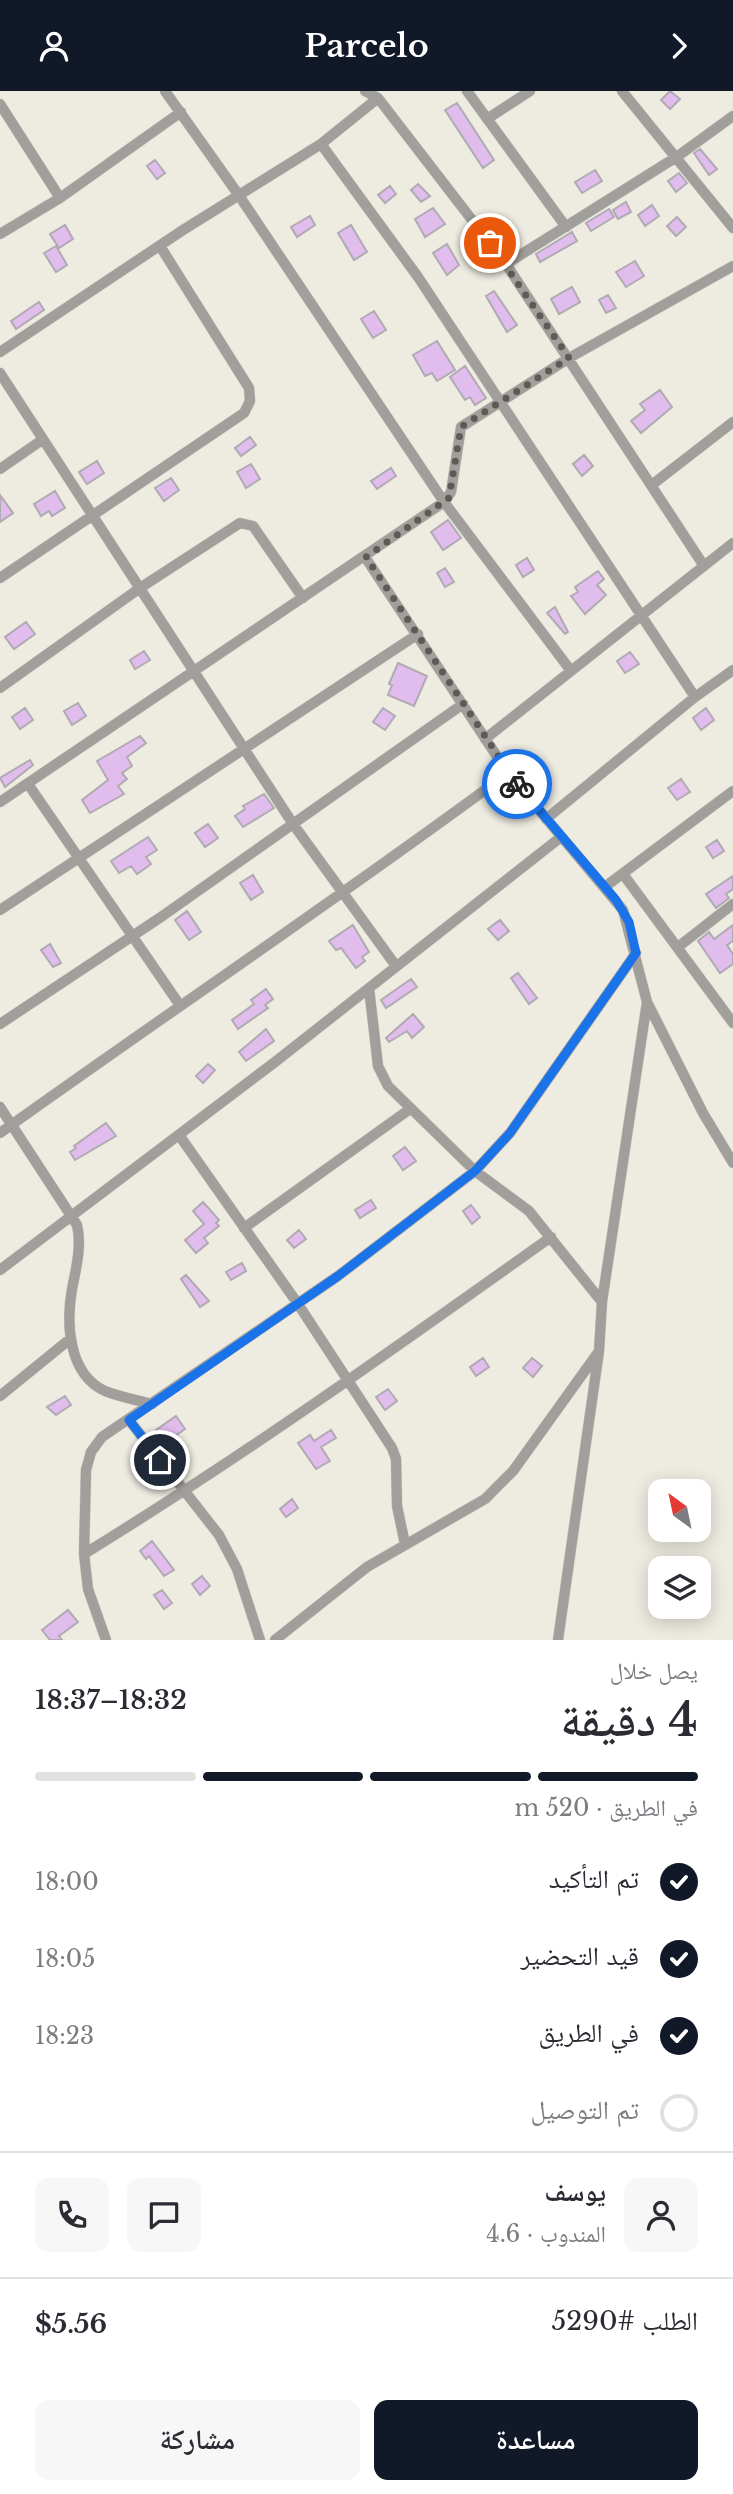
<!DOCTYPE html>
<html lang="ar">
<meta charset="utf-8">
<style>
:root{--surface:#fff;--page:#f7f7f7;--text:#2b2b33;--muted:#7c7c81;--line:#e1e1e2;--accent:#111827}
body{margin:0;font-family:"Libre Baskerville","Noto Naskh Arabic",serif;background:var(--page);color:var(--text);direction:rtl;height:100vh;display:flex;flex-direction:column;font-size:26px;white-space:nowrap}
*{box-sizing:border-box;margin:0}
p{font-size:23px;color:var(--muted)}
.icon{flex:none;width:38px;height:38px;fill:none;stroke:currentColor;stroke-width:2;stroke-linecap:round;stroke-linejoin:round}
.map{position:relative;height:1549px;overflow:hidden;direction:ltr}
.panel{display:flex;flex-direction:column;background:var(--surface);flex:1}
.panel>*{flex:none}
.needle{width:46px;rotate:327deg}
.controls{position:absolute;left:648px;top:1388px;display:grid;gap:14px}
.controls a{display:grid;place-items:center;width:63px;height:63px;border-radius:14px;background:var(--surface);box-shadow:0 4px 18px #0003;font-size:35px}
.pin{position:absolute;display:grid;place-items:center;width:60px;height:60px;color:#fff;margin:-30px;border:4px solid #fff;border-radius:50%;box-shadow:0 2px 7px #0007}
.courier{position:absolute;display:grid;place-items:center;width:70px;height:70px;margin:-35px;border:5px solid #1a73e8;border-radius:50%;background:#fff;color:#222;box-shadow:0 2px 9px #0007}
.summary em{font-style:normal;font-weight:600}
.summary div{display:flex;flex-direction:column-reverse}
.summary{display:flex;align-items:center;justify-content:space-between;height:119px;padding:0 35px}
h1{font-size:46px;font-weight:600;line-height:52px}
.bar{display:grid;grid-template-columns:repeat(4,1fr);gap:10px 7px;align-content:center;height:84px;padding:0 35px}
.bar i{height:9px;border-radius:5px;background:var(--line)}
.bar .active{background:var(--accent)}
.bar p{grid-column:span 4}
.line{display:flex;align-items:center;gap:18px;padding:0 35px;border-top:2px solid var(--line)}
.line div{flex:1}
.round{display:grid;place-items:center;flex:none;width:74px;height:74px;border-radius:14px;background:var(--page)}
ol{padding:0 35px;list-style:none}
li{display:flex;align-items:center;gap:21px;height:77px}
li p{margin-inline-start:auto}
li .icon{padding:7px;border-radius:50%;background:var(--accent);color:#fff;stroke-width:4}
li:last-child{color:var(--muted)}
li i{width:38px;height:38px;border:4px solid var(--line);border-radius:50%}
.button{display:flex;gap:14px;margin-top:auto;padding:14px 35px}
.button a{flex:1;height:80px;border-radius:14px;background:var(--accent);color:#fff;font-size:28px;font-weight:600;line-height:80px;text-align:center}
.button a+a{background:var(--page);color:var(--text)}
header{display:flex;justify-content:space-between;align-items:center;height:91px;padding:0 35px;background:var(--accent);color:#fff;font-size:32px;font-weight:600}
.map>svg:first-child{display:block}
</style>
<header><svg class="icon" aria-label="forward" viewBox="0 0 24 24"><path d="M9 5l7 7-7 7"/></svg>Parcelo<svg class="icon" aria-label="person" viewBox="0 0 24 24"><circle cx="12" cy="8" r="4"/><path d="M4 21q1-7 8-7t8 7"/></svg></header>
<div class="map">
<svg width="733" height="1549" viewBox="0 0 733 1549">
<rect width="100%" height="100%" fill="#eeebe1"/>
<!-- building -->
<path fill="#e1bdee" stroke="#b0aab2" stroke-width="2" d="M670,0L680,8L670,18L661,9Z
M457,12L494,69L483,77L445,19Z
M700,58L717,78L709,84L694,62Z
M155,69L165,82L157,88L147,75Z
M595,79L602,90L582,102L575,91Z
M679,82L687,92L676,101L668,90Z
M418,93L430,105L421,111L411,99Z
M390,95L396,103L385,112L378,104Z
M626,111L631,121L618,128L613,119Z
M652,114L659,125L645,135L638,124Z
M433,117L445,133L425,146L415,128Z
M609,118L614,126L591,140L586,132Z
M310,125L315,134L297,146L291,136Z
M677,126L686,136L676,145L667,135Z
M65,134L73,148L59,157L50,143Z
M351,134L367,161L354,169L338,142Z
M572,141L577,150L540,171L536,163Z
M447,153L459,174L447,184L433,162Z
M56,155L67,174L56,181L44,162Z
M635,170L644,185L626,196L616,181Z
M572,196L580,211L559,223L551,208Z
M494,200L517,234L507,241L486,205Z
M608,204L616,217L606,222L599,209Z
M39,211L44,219L16,238L11,230Z
M374,220L386,239L373,247L361,228Z
M437,250L455,279L437,290L432,282L425,285L413,264Z
M465,275L486,307L475,314L470,306L465,309L450,286Z
M660,299L672,316L641,342L631,330L645,319L640,313Z
M250,346L256,354L241,365L235,357Z
M584,364L593,375L582,385L573,373Z
M97,370L104,382L87,393L79,381Z
M251,373L260,388L246,397L237,381Z
M391,377L396,385L377,398L371,390Z
M171,387L179,399L164,410L155,397Z
M55,400L65,417L52,425L49,420L41,425L34,413Z
M0,404L13,422L0,431Z
M448,429L461,447L443,459L431,441Z
M527,467L534,479L523,486L516,474Z
M445,477L454,491L445,496L437,482Z
M598,480L604,488L597,494L606,504L585,523L571,505L578,501L575,496Z
M555,516L568,541L565,543L547,522Z
M26,531L35,543L14,558L5,546Z
M144,560L150,569L135,578L130,569Z
M630,561L639,573L625,582L617,570Z
M398,572L427,585L414,615L388,604L392,594L389,593Z
M78,612L86,625L72,634L64,620Z
M25,617L33,629L20,638L12,626Z
M383,617L395,625L385,639L373,631Z
M706,617L714,629L701,639L693,627Z
M140,645L146,652L127,666L132,675L122,682L127,688L118,695L124,703L90,722L82,709L108,689L97,670Z
M30,669L33,674L5,696L0,687Z
M681,688L690,701L677,709L668,697Z
M264,703L274,717L243,736L235,725L245,718L243,715Z
M208,733L218,747L205,756L195,742Z
M148,746L157,759L146,766L151,773L137,783L131,775L119,782L111,770Z
M717,749L724,760L713,767L706,756Z
M253,784L263,801L251,809L240,792Z
M733,785V798L726,803L729,807L716,817L706,803Z
M187,820L201,841L189,849L175,829Z
M500,829L509,840L498,849L488,838Z
M353,834L369,861L362,866L365,870L356,877L341,857L336,859L329,850Z
M733,834V850L727,854L733,863V873L720,882L698,850L709,841L714,848Z
M50,853L61,872L53,876L41,859Z
M518,882L537,907L529,913L511,887Z
M411,888L417,896L386,917L381,909Z
M266,898L273,908L265,914L268,917L238,938L232,929L254,913L251,909Z
M413,923L424,936L412,947L407,940L389,951L386,947Z
M266,938L274,950L246,970L239,961Z
M208,973L215,979L203,992L196,985Z
M106,1032L116,1045L75,1069L70,1061L76,1057L74,1055Z
M405,1056L416,1070L403,1079L393,1065Z
M371,1109L376,1117L360,1127L355,1119Z
M203,1111L219,1129L216,1132L219,1135L204,1147L208,1152L196,1162L185,1149L204,1133L193,1120Z
M471,1114L480,1126L472,1133L463,1120Z
M299,1139L306,1148L294,1157L287,1149Z
M242,1172L246,1180L231,1189L226,1181Z
M186,1184L209,1210L200,1216L181,1188Z
M483,1267L489,1276L476,1285L470,1276Z
M532,1267L542,1275L533,1286L523,1277Z
M388,1298L397,1310L385,1319L376,1306Z
M65,1305L71,1314L56,1324L47,1316Z
M176,1325L185,1338L165,1352L156,1339Z
M331,1339L336,1347L321,1356L330,1370L316,1378L298,1352L310,1344L314,1350Z
M292,1408L298,1417L286,1426L280,1418Z
M152,1450L174,1479L164,1485L149,1465L146,1468L140,1460Z
M202,1485L210,1495L200,1504L192,1493Z
M162,1499L172,1512L164,1518L154,1504Z
M68,1519L78,1531L59,1545L62,1549H50L42,1539Z"/>
<g fill="none" stroke-linecap="round" stroke-linejoin="round">
<defs>
<path id="minor" d="M165,0L238,103L444,411L571,580
M365,0L378,7L506,173L704,475
M467,0L566,136
M622,0L733,137
M0,13L60,107
M487,28L530,0
M321,53L418,186L695,606
M0,143L60,107L181,21
M506,173L678,65L733,25
M0,261L183,139L321,53L378,7
M0,282L293,733L396,875
M0,378L42,349
M653,393L733,331
M365,466L508,682L623,819L647,911L703,1022L733,1072
M0,487L244,322L250,310L249,297L160,155
M0,597L140,497L240,432L253,435L303,507
M485,648L733,452
M28,693L179,913
M0,711L444,411L451,401L461,336L569,267L733,175
M546,728L695,606L733,579
M623,783L733,932
M606,795L733,700
M0,819L418,543
M678,856L733,813
M369,897L378,975L388,995L475,1080L529,1120L602,1211
M0,933L161,826L463,613
M0,1016L77,1134C82,1154 76,1178 72,1198C66,1232 68,1283 105,1300C120,1306 137,1309 152,1313
M0,1042C169,921 341,806 508,682
M179,1044L298,1213L392,1357L396,1368L397,1415L405,1453
M244,1137L410,1018
M0,1179L275,971L561,746
M0,1305L70,1248
M129,1329L219,1444L237,1478L260,1549
M84,1463C245,1364 398,1255 551,1146
M106,1549L88,1498L84,1463L86,1379L91,1361L102,1346L338,1185L475,1080L510,1042L636,862
M275,1549L367,1476L485,1408L513,1380L597,1263
M558,1549L599,1260L602,1211L647,911"/>
</defs>
<!-- minor casing -->
<use href="#minor" stroke="#cac7bf" stroke-width="11"/>
<!-- minor -->
<use href="#minor" stroke="#a19f9b" stroke-width="10"/>
</g>
<g fill="none" stroke-linecap="round" stroke-linejoin="round">
<!-- done -->
<path stroke="#5c5b55" stroke-width="7" stroke-dasharray="0 12.6" d="M490,152L569,267L461,336L449,407L366,466L517,693"/>
<!-- route -->
<path stroke="#1a73e8" stroke-width="9" d="M160,1369L129,1329L338,1185L475,1080L510,1042L636,862L629,831L616,809L517,693"/>
</g>
</svg>
<div class="controls">
<a><svg class="needle" viewBox="-14 -14 28 28"><path d="M0-13l5 13h-10z" fill="#e53935"/><path d="M0 13l5-13h-10z" fill="#7c7c81"/></svg></a>
<a><svg class="icon" aria-label="layers" viewBox="0 0 24 24"><path d="M12 4l9 5-9 5-9-5zM3 14l9 5 9-5"/></svg></a>
</div>
<div class="pin" style="left:490px;top:152px;background:#ea580c"><svg class="icon" aria-label="bag" viewBox="0 0 24 24"><path d="M5 8h14l-1 12H6zM9 8a3 3 0 0 1 6 0"/></svg></div>
<div class="pin" style="left:160px;top:1369px;background:#1f2937"><svg class="icon" aria-label="home" viewBox="0 0 24 24"><path d="M3 11l9-7 9 7M6 9v11h12V9"/></svg></div>
<div class="courier" style="left:517px;top:693px"><svg class="icon" aria-label="bike" viewBox="0 0 24 24"><circle cx="6" cy="16" r="4"/><circle cx="18" cy="16" r="4"/><path d="M6 16l4-8h5l3 8M10 8l3 8H6M13 5h3"/></svg></div>
</div>
<section class="panel">
<div class="summary"><div><h1>4 دقيقة</h1><p>يصل خلال</p></div><em>18:32–18:37</em></div>
<div class="bar"><i class="active"></i><i class="active"></i><i class="active"></i><i></i><p>في الطريق · 520 m</p></div>
<ol>
<li><svg class="icon" aria-label="check" viewBox="0 0 24 24"><path d="M5 12l5 5 9-10"/></svg>تم التأكيد<p>18:00</p></li>
<li><svg class="icon" aria-label="check" viewBox="0 0 24 24"><path d="M5 12l5 5 9-10"/></svg>قيد التحضير<p>18:05</p></li>
<li><svg class="icon" aria-label="check" viewBox="0 0 24 24"><path d="M5 12l5 5 9-10"/></svg>في الطريق<p>18:23</p></li>
<li><i></i>تم التوصيل</li>
</ol>
<div class="line" style="height:126px"><a class="round"><svg class="icon" aria-label="person" viewBox="0 0 24 24"><circle cx="12" cy="8" r="4"/><path d="M4 21q1-7 8-7t8 7"/></svg></a><div><b>يوسف</b><p>المندوب · 4.6</p></div><a class="round"><svg class="icon" aria-label="chat" viewBox="0 0 24 24"><path d="M4 5h16v11H9l-5 4z"/></svg></a><a class="round"><svg class="icon" aria-label="phone" viewBox="0 0 24 24"><path d="M5 4h4l2 5-3 2q2 4 5 5l2-3 5 2v4C11 20 4 13 5 4z"/></svg></a></div>
<div class="line" style="height:91px"><div>الطلب #5290</div><b>$5.56</b></div>
<div class="button"><a>مساعدة</a><a>مشاركة</a></div>
</section>
